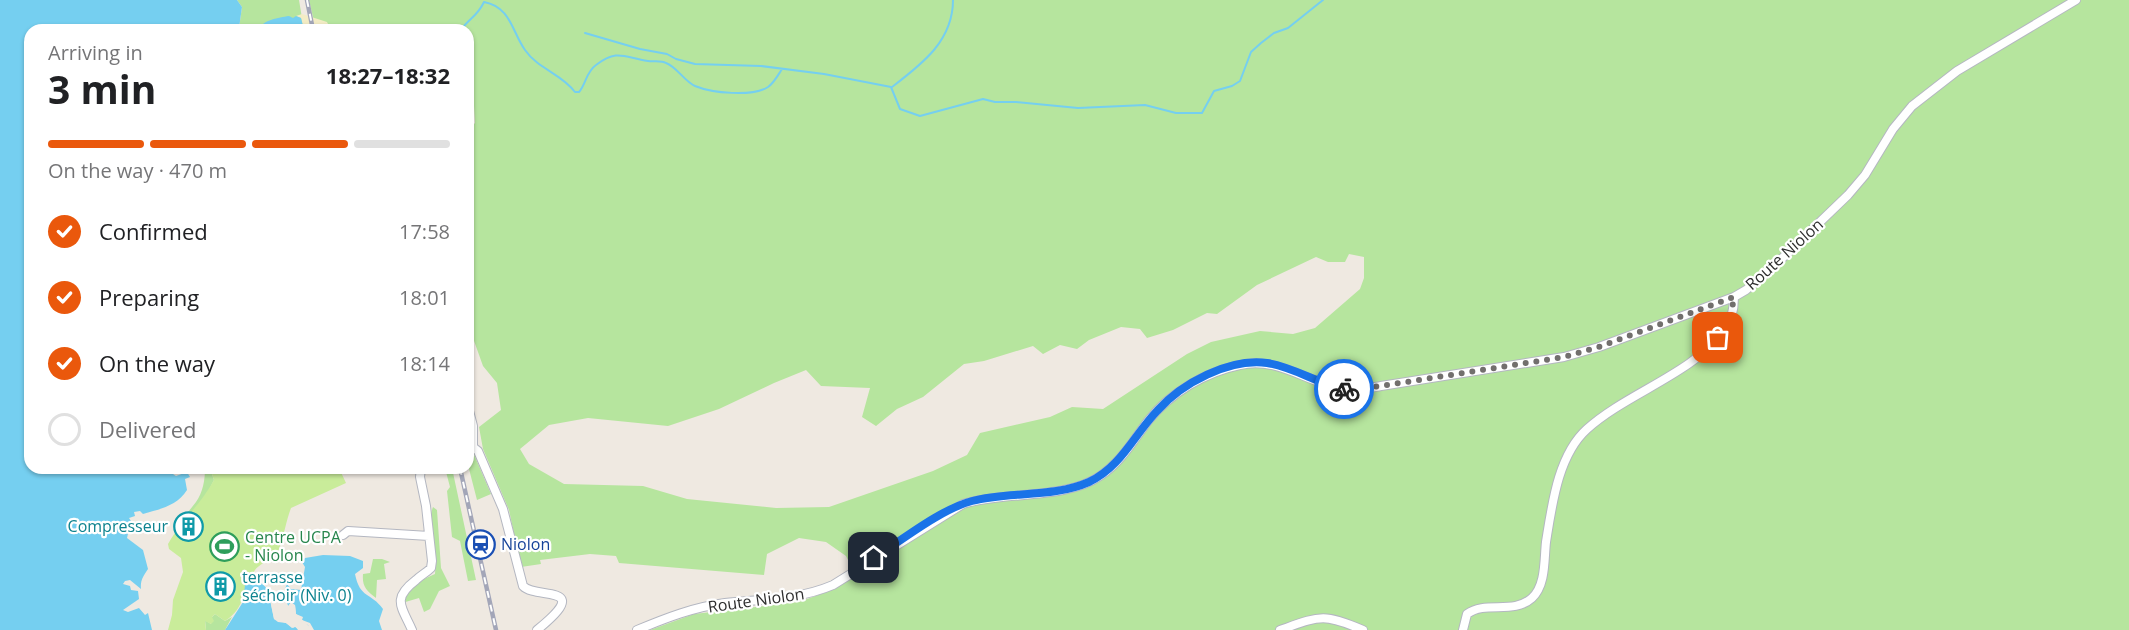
<!DOCTYPE html>
<meta charset="utf-8">
<style>
:root{--surface:#fff;--page:#f6f6f6;--text:#202124;--muted:#757577;--line:#e0e0e0;--accent:#ea580c}
body{margin:0;font-family:"Open Sans",sans-serif;background:var(--page);color:var(--text);height:100vh;display:flex;flex-direction:column;font-size:22px;white-space:nowrap}
*{box-sizing:border-box;margin:0}
p{font-size:20px;color:var(--muted)}
.icon{flex:none;width:33px;height:33px;fill:none;stroke:currentColor;stroke-width:2;stroke-linecap:round;stroke-linejoin:round}
.map{position:relative;flex:1;overflow:hidden}
.side{position:absolute;left:24px;top:24px;width:450px;height:450px;display:flex;flex-direction:column;background:var(--surface);border-radius:18px;box-shadow:0 2px 4px #0004}
.side>*{flex:none}
.pin{position:absolute;display:grid;place-items:center;width:51px;height:51px;color:#fff;margin:-26px;border-radius:12px;box-shadow:0 3px 9px #0006}
.courier{position:absolute;display:grid;place-items:center;width:60px;height:60px;margin:-30px;border:4px solid #1a73e8;border-radius:50%;background:#fff;color:#222;box-shadow:0 2px 8px #0007}
.headline em{font-style:normal;font-weight:700}
.headline div{display:flex;flex-direction:column-reverse}
.headline{display:flex;align-items:center;justify-content:space-between;height:102px;padding:0 24px}
h1{font-size:39px;font-weight:700;line-height:45px}
.bar{display:grid;grid-template-columns:repeat(4,1fr);gap:9px 6px;align-content:center;height:72px;padding:0 24px}
.bar i{height:8px;border-radius:4px;background:var(--line)}
.bar .active{background:var(--accent)}
.bar p{grid-column:span 4}
ol{padding:0 24px;list-style:none}
li{display:flex;align-items:center;gap:18px;height:66px}
li p{margin-inline-start:auto}
li .icon{padding:6px;border-radius:50%;background:var(--accent);color:#fff;stroke-width:4}
li:last-child{color:var(--muted)}
li i{width:33px;height:33px;border:3px solid var(--line);border-radius:50%}
.map>svg:first-child{display:block}
</style>
<div class="map">
<svg width="2129" height="630" viewBox="0 0 2129 630">
<rect width="100%" height="100%" fill="#efe9e1"/>
<!-- green -->
<path fill="#b6e59e" fill-rule="evenodd" d="M237,0H299L304,30L302,24L293,18L260,25L258,30H241L239,28L242,7Z
M309,0H2129V630H650L694,614L799,602L829,591L855,574L846,556L826,542L799,538L767,554L764,575L619,563L616,556L590,554L540,560L541,564L521,567L509,510L483,449L479,427L501,410L497,383L483,366L468,324V127L470,128L475,123L474,106L468,91V30H316ZM1349,254L1364,257V278L1360,289L1315,328L1293,334L1260,331L1211,342L1187,354L1103,409L1072,407L1050,417L980,433L967,455L933,471L829,507L776,508L687,499L643,486L564,484L529,464L520,449L549,425L588,418L668,426L719,409L774,383L806,370L821,386L870,388L862,417L876,426L897,409L923,397L964,364L984,361L1033,346L1043,354L1060,345L1077,349L1089,340L1121,327L1140,329L1147,338L1173,330L1207,313L1217,314L1257,285L1316,257L1328,262H1345Z
M468,451L473,452L491,494L477,500L468,465Z
M205,468H210L214,480L206,496L183,523C185,514 191,509 196,502C203,492 205,480 205,468Z
M445,468H452L476,580L468,581L460,541L452,537L447,491L450,487Z
M433,507L437,510L441,568L450,586L439,591L430,609L424,612L419,598L402,603C407,586 420,581 435,574C437,556 427,520 433,507Z
M373,559H382L390,562L384,564L386,579L377,580L376,598C366,591 362,586 363,574L370,573Z
M215,614L225,621L232,617L225,630H206L205,620L211,624L212,617Z"/>
<!-- sand -->
<path fill="#f3ecc5" d="M302,14L327,22L331,30H304L301,18L296,16Z"/>
<!-- pitch -->
<path fill="#c9ec9a" d="M210,468H339L346,483L291,508C286,521 284,536 279,549C276,559 261,562 255,570C242,589 246,608 225,621L215,614L212,617L214,621L211,624L205,621L206,630H168L172,615L173,600L183,572L181,558L169,549L168,544C181,521 201,504 214,480Z"/>
<!-- water -->
<path fill="#75cff0" d="M0,0H237L242,7L239,28L241,30H30V468H174L170,472L176,476L187,472L190,477L185,479L187,490C177,506 160,509 143,514L140,511L134,512L135,516L129,518L131,521L127,538L143,550L148,569C144,575 140,580 141,589L130,580L125,581L123,584L130,586L131,590L138,591L139,599L123,610L128,612L139,608L145,615L148,613L152,630H0Z
M289,16L293,18L296,16L301,18L304,30H258C264,19 278,18 289,16Z
M323,555L350,556L363,561V568L355,574C360,599 371,592 383,609L379,621L382,630H313L296,614L295,605L288,606L286,601L290,596L288,591L285,589L287,584L291,589L301,590L305,567L302,562L305,558Z
M250,579L260,582L271,591L264,595L270,599L274,619L286,623L292,628L295,626L298,630H225L243,602L245,585Z"/>
<!-- pier -->
<path fill="#efe9e1" d="M251,576L261,580L273,590V593L269,596L272,598L276,617L296,624L301,630L295,627L293,628L286,623L278,622L274,619L270,600L264,595L270,591L260,582L250,579Z
M283,600L286,601L288,606L291,602L295,605L296,614L303,617L302,620L310,623L314,630H310L308,625L300,622L293,615L292,606L286,608Z"/>
<g fill="none" stroke-linecap="round" stroke-linejoin="round">
<!-- stream -->
<path stroke="#75cff0" stroke-width="2" d="M461,30C469,18 477,17 484,2C511,7 512,32 525,50C538,69 562,74 575,92H579C586,84 586,72 596,65C618,48 625,58 648,61C653,62 661,60 666,63C677,67 684,81 695,86C712,93 752,97 768,87C774,83 778,75 782,69
M585,33L640,49L667,54L676,59L695,64L761,66L824,74L891,87L900,109L920,116L983,99L995,102H1016L1078,108L1145,105L1176,113H1202L1214,91L1232,86L1240,81L1251,52L1261,43L1274,33L1288,28L1323,0
M892,87C922,64 953,41 953,0"/>
<defs>
<path id="minor" d="M468,407L473,426V447
M473,447L478,451L503,509L523,586C536,600 595,583 537,630
M343,535L348,531L429,536
M412,630C402,607 391,599 416,580C421,575 426,573 431,568L432,561L426,506L420,477L421,468
M637,630C666,618 694,607 725,603C762,599 798,600 833,585L963,504C1004,491 1065,500 1100,476C1121,462 1133,441 1148,421C1170,393 1205,372 1240,365C1279,356 1308,384 1345,389C1356,391 1369,388 1381,386L1564,357L1599,347L1734,297L1746,290L1770,270L1848,195L1865,175L1893,129L1912,106L1957,71L2076,0
M1280,630C1320,616 1323,613 1363,630
M1463,630L1467,614C1486,600 1513,615 1532,598C1546,585 1544,560 1546,542C1552,505 1558,455 1587,429C1627,393 1692,374 1724,331C1731,322 1734,309 1734,297"/>
</defs>
<!-- minor casing -->
<use href="#minor" stroke="#b4b7c1" stroke-width="10"/>
<!-- minor -->
<use href="#minor" stroke="#fff" stroke-width="8"/>
<defs>
<path id="rail" d="M307,0L313,30
M460,468L496,630"/>
</defs>
<!-- rail casing -->
<use href="#rail" stroke="#a3a6b8" stroke-width="4.5"/>
<!-- rail -->
<use href="#rail" stroke="#fff" stroke-width="2" stroke-dasharray="7" stroke-linecap="butt"/>
</g>
<g fill="none" stroke-linecap="round" stroke-linejoin="round">
<!-- done -->
<path stroke="#726f6d" stroke-width="6" stroke-dasharray="0 10.8" d="M1344,389L1381,386L1564,357L1599,347L1734,297L1730,321L1718,338"/>
<!-- route -->
<path stroke="#1a73e8" stroke-width="8" d="M874,558C902,540 941,509 972,501C1010,491 1053,498 1089,482C1121,467 1134,435 1157,411C1182,383 1229,358 1267,363C1294,367 1318,384 1344,389"/>
</g>
<!-- icons -->
<defs>
<symbol id="building-ring" viewBox="-11 -11 22 22"><circle r="9.5" fill="#fff" stroke="#0f9aa8" stroke-width="1.5"/><path d="M-4-6H4V6H1V3H-1V6H-4ZM-2.5-4.3h1.7v1.8h-1.7ZM.8-4.3h1.7v1.8H.8ZM-2.5-1h1.7V.8h-1.7ZM.8-1h1.7V.8H.8Z" fill="#0f9aa8"/></symbol>
<symbol id="station-ring" viewBox="-11 -11 22 22"><circle r="9.5" fill="#fff" stroke="#1a4fb4" stroke-width="1.5"/><path d="M-3-6H3Q5-6 5-4V2Q5 4 3 4L4.5 6H3L1.5 4h-3L-3 6H-4.5L-3 4Q-5 4-5 2V-4Q-5-6-3-6ZM-3.5-4v3h7v-3ZM-3.5 1v1.5H-2V1ZM2 1v1.5H3.5V1Z" fill="#1a4fb4"/></symbol>
<symbol id="stadium-ring" viewBox="-11 -11 22 22"><circle r="9.5" fill="#fff" stroke="#2e9e5b" stroke-width="1.5"/><path d="M0-5a6.5 5 0 1 0 0 10a6.5 5 0 1 0 0-10ZM-3.5-1.8h7v3.6h-7Z" fill="#2e9e5b"/></symbol>
</defs>
<g fill-rule="evenodd">
<use href="#building-ring" x="172" y="510" width="33" height="33"/>
<use href="#station-ring" x="464" y="528" width="33" height="33"/>
<use href="#stadium-ring" x="208" y="530" width="33" height="33"/>
<use href="#building-ring" x="204" y="570" width="33" height="33"/>
</g>
<g text-anchor="middle" stroke-width="4.5" stroke-linejoin="round" paint-order="stroke">
<!-- street labels -->
<g font-size="16" fill="#2e2e2e" stroke="#fff">
<text transform="translate(1784 254) rotate(-42)" y="6">Route Niolon</text>
<text transform="translate(756 600) rotate(-8)" y="6">Route Niolon</text>
</g>
<!-- culture labels -->
<g font-size="16" fill="#0d838f" stroke="#fff" text-anchor="end">
<text x="168" y="532">Compresseur</text>
<text x="242" y="583" text-anchor="start">terrasse<tspan x="242" dy="18">séchoir (Niv. 0)</tspan></text>
</g>
<!-- leisure labels -->
<g font-size="16" fill="#27864d" stroke="#fff" text-anchor="start">
<text x="245" y="543">Centre UCPA<tspan x="245" dy="18">- Niolon</tspan></text>
</g>
<!-- transit labels -->
<g font-size="16" fill="#164399" stroke="#fff" text-anchor="start">
<text x="501" y="550">Niolon</text>
</g>
</g>
</svg>
<div class="pin" style="left:1718px;top:338px;background:#ea580c"><svg class="icon" aria-label="bag" viewBox="0 0 24 24"><path d="M5 8h14l-1 12H6zM9 8a3 3 0 0 1 6 0"/></svg></div>
<div class="pin" style="left:874px;top:558px;background:#1f2937"><svg class="icon" aria-label="home" viewBox="0 0 24 24"><path d="M3 11l9-7 9 7M6 9v11h12V9"/></svg></div>
<div class="courier" style="left:1344px;top:389px"><svg class="icon" aria-label="bike" viewBox="0 0 24 24"><circle cx="6" cy="16" r="4"/><circle cx="18" cy="16" r="4"/><path d="M6 16l4-8h5l3 8M10 8l3 8H6M13 5h3"/></svg></div>
<section class="side">
<div class="headline"><div><h1>3 min</h1><p>Arriving in</p></div><em>18:27–18:32</em></div>
<div class="bar"><i class="active"></i><i class="active"></i><i class="active"></i><i></i><p>On the way · 470 m</p></div>
<ol>
<li><svg class="icon" aria-label="check" viewBox="0 0 24 24"><path d="M5 12l5 5 9-10"/></svg>Confirmed<p>17:58</p></li>
<li><svg class="icon" aria-label="check" viewBox="0 0 24 24"><path d="M5 12l5 5 9-10"/></svg>Preparing<p>18:01</p></li>
<li><svg class="icon" aria-label="check" viewBox="0 0 24 24"><path d="M5 12l5 5 9-10"/></svg>On the way<p>18:14</p></li>
<li><i></i>Delivered</li>
</ol>
</section>
</div>
